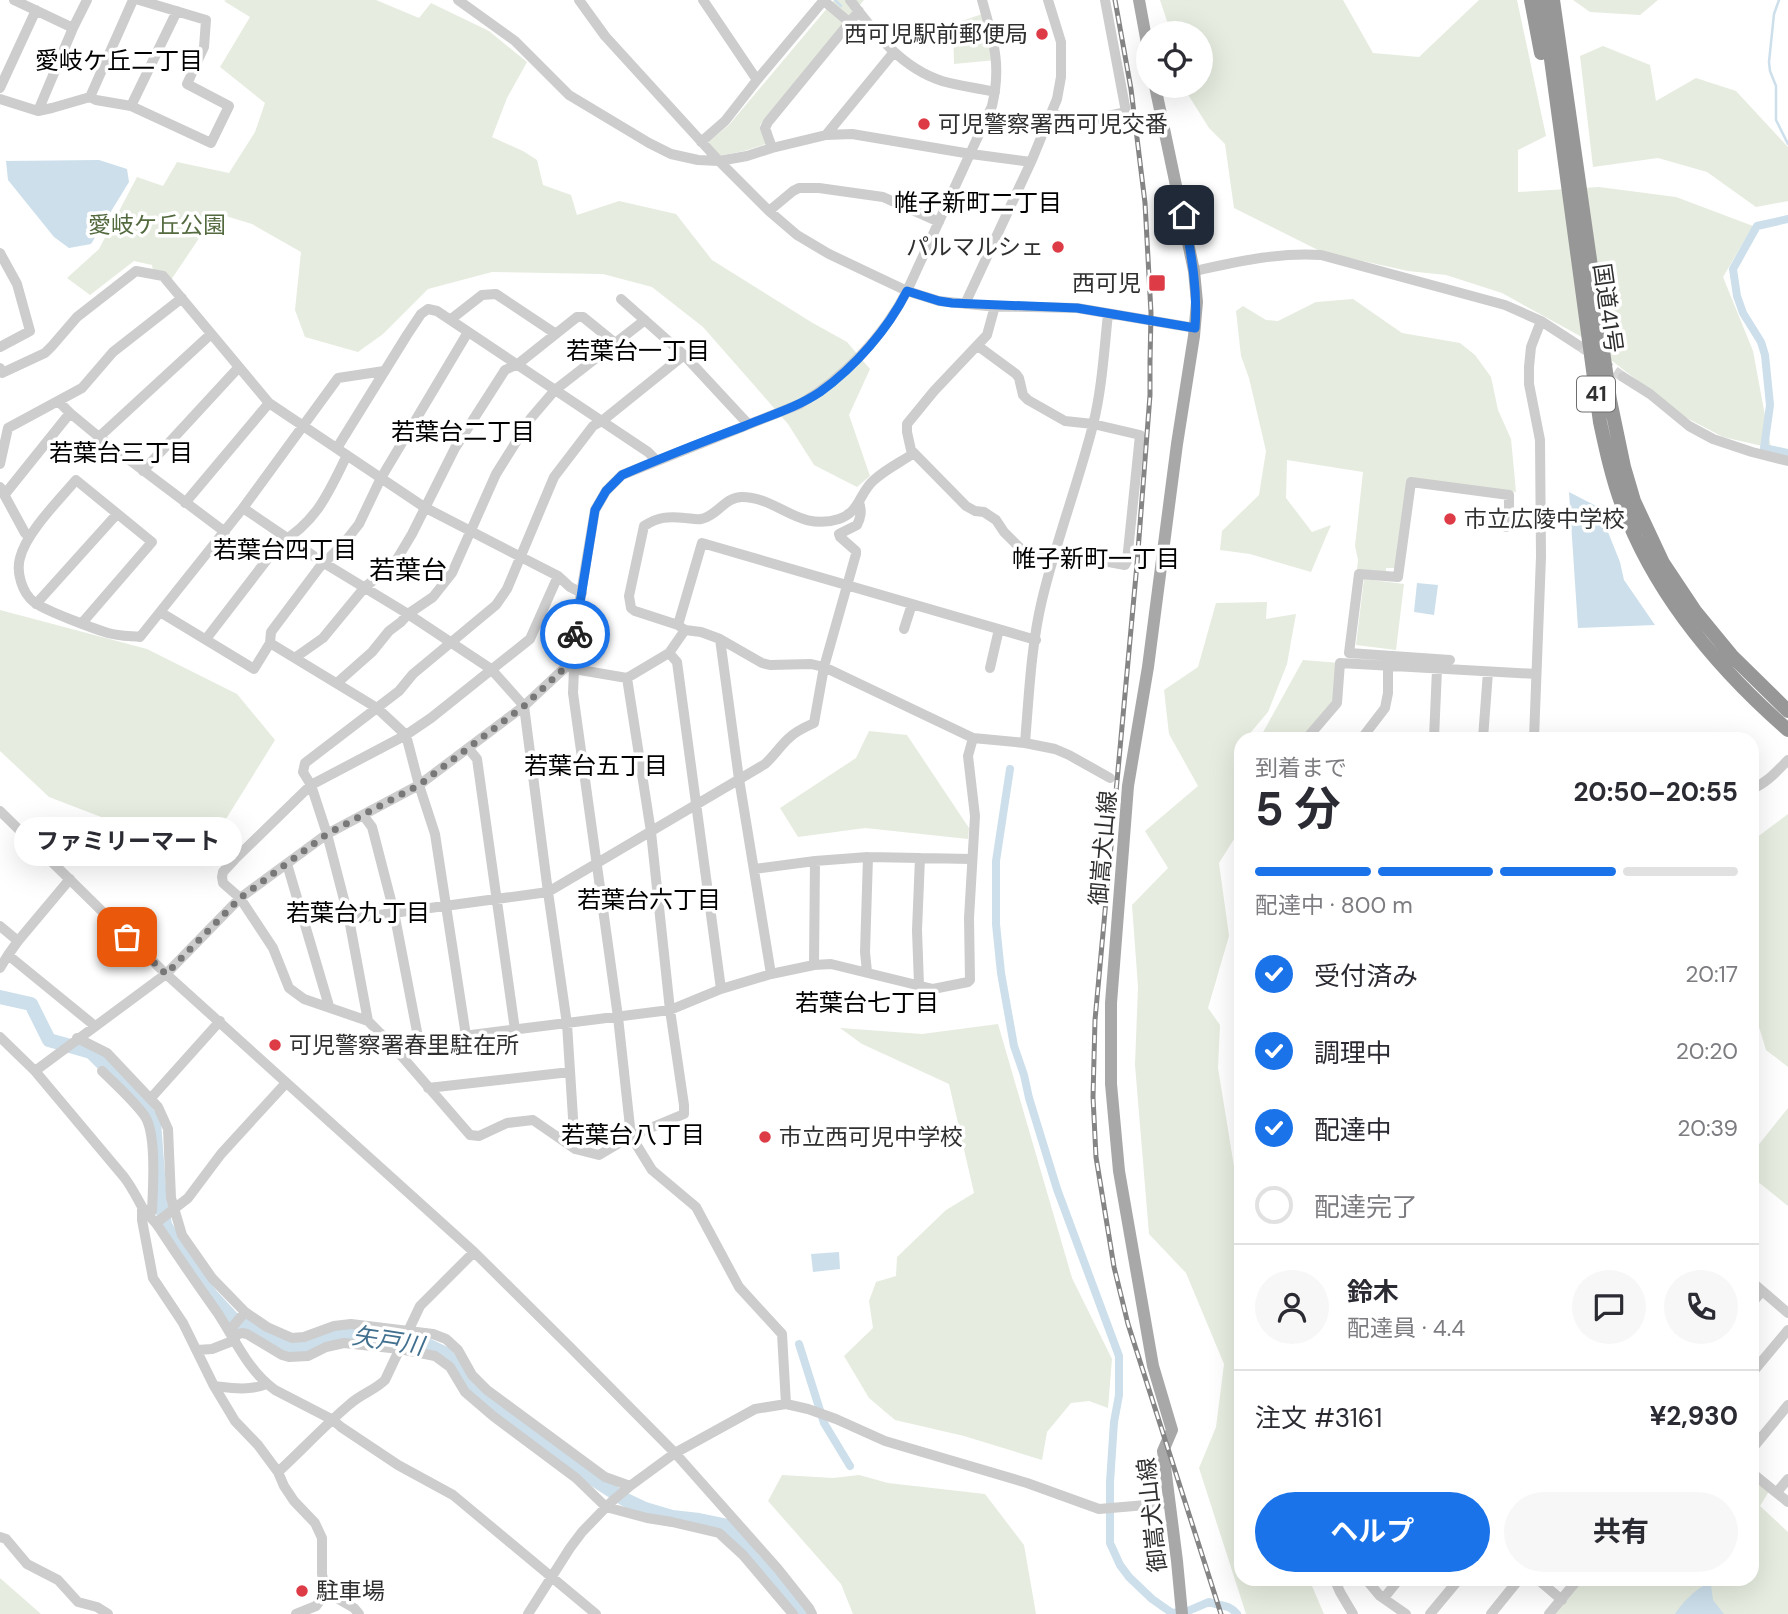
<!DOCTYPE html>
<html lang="ja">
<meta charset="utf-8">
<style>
:root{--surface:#fff;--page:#f7f7f7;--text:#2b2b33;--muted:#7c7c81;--line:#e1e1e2;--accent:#1a73e8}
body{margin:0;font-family:"DM Sans","Noto Sans JP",sans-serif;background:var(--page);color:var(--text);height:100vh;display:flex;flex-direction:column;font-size:26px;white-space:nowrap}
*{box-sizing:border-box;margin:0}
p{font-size:23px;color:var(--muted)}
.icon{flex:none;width:38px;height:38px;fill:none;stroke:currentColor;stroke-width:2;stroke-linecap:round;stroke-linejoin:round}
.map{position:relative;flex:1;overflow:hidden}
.panel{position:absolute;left:1234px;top:732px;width:525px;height:854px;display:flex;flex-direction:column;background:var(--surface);border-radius:21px;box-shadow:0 7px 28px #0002}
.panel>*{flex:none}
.tools{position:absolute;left:1136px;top:21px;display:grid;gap:14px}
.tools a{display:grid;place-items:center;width:77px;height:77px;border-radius:50%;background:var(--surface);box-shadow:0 7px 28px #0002;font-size:35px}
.pin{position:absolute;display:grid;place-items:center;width:60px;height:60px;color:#fff;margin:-30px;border-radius:14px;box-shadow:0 4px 10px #0006}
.courier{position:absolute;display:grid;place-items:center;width:70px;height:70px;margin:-35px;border:5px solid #1a73e8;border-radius:50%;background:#fff;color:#222;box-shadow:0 2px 9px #0007}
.bubble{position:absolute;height:49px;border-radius:24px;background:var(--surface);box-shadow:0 7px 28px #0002;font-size:23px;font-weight:700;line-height:49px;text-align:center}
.head em{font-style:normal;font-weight:700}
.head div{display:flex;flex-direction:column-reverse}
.head{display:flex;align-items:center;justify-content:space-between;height:119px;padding:0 21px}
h1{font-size:46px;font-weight:700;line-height:52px}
.bar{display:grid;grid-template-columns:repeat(4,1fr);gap:10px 7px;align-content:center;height:84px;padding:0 21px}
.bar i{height:9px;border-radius:5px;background:var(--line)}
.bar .on{background:var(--accent)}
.bar p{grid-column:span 4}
.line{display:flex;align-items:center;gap:18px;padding:0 21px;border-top:2px solid var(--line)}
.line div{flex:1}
.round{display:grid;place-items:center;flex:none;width:74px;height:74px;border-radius:37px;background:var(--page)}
ol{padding:0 21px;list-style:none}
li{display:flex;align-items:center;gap:21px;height:77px}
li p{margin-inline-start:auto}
li .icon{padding:7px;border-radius:50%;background:var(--accent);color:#fff;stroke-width:4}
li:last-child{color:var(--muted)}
li i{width:38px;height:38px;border:4px solid var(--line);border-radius:50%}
.button{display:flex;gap:14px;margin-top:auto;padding:14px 21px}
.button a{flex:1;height:80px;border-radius:42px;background:var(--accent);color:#fff;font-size:28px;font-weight:700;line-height:80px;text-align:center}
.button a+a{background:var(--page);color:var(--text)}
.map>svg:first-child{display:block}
</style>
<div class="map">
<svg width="1788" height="1614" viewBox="0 0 1788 1614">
<rect width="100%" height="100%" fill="#fff"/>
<!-- green -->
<path fill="#e6ecdf" d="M226,0H376L419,18L431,3L489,31L527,62L507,98L492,137L523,151L537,160L543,185L571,195L577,215L619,201L676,214L712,260L811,322L847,342L870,369L849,415L870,476L857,487L814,465L788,424L703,327L652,287L603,274L492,272L428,289L383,334L358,352L305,337L295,310L301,252L252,224L216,213L171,280L153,270L152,265L134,261L90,295L67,278L99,249L137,177L163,186L177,162L229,173L255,132L265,103L220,67L250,17L224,1Z
M834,0H864L760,125L766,144L744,151L718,156L708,142L729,125Z
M1160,0H1343L1373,53L1419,57L1479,0H1517L1546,136L1518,150V192L1599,187L1676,197L1753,226L1723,277L1753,351L1771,448L1723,437L1683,416L1580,336L1502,293L1446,275L1408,271L1322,252L1234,208L1225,144L1209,128L1187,93L1185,86H1200V33H1171Z
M1573,0H1658L1640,15L1590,12Z
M985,13L996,60L954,64L953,24Z
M1603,46L1650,65L1656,101L1696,78L1736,91L1788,147V201L1756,207L1707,172L1658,158L1593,167L1580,56Z
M1353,299L1402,333L1460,343L1475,355L1491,377L1498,410L1511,439L1516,492L1408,478L1395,568H1386V573L1357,570L1358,560L1355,546L1363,472L1287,460L1286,498L1312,532L1331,525L1311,572L1250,554L1220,550L1222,531L1259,495L1266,451L1249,378L1241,356L1236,311L1243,306L1266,320L1278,321L1316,302Z
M1364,579L1404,584L1396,650L1356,645Z
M1267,602L1266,619L1296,614L1287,664L1268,712L1246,738H1241V828L1219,863L1229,936L1208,1008L1220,1025L1218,1068L1238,1191L1241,1192V1476L1237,1480L1241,1484V1578L1309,1579L1324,1614H1246L1199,1468L1216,1427L1224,1364L1186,1273L1149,1234L1135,1065L1138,987L1132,905L1168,868L1145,831L1198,786L1169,734L1164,690L1198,667L1216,603Z
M0,610L147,649L237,694L275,740L226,819L135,830L49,797L0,751Z
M1303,660L1340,663L1337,703L1307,738H1264L1261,736Z
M869,731L907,735L969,828L968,839L865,828L798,837L780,808L856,758Z
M1788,814V1067L1766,1050L1752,1004V841Z
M998,1024L1072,1278L1112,1359L1108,1408L1089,1401L1071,1403L1047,1432L1042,1460L964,1436L895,1420L869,1398L844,1356L873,1328L869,1301L876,1282L896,1276L897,1257L946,1210L974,1193L949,1084L862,1044L840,1028L922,1034Z
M1788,1108V1206L1752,1177V1153Z
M1752,1472L1771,1488L1760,1506L1788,1532V1614H1552L1579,1579L1752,1578Z
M782,1475L833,1478L859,1475L888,1483L985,1494L1024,1545L1036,1614H853L841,1584L768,1501Z
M0,1578L41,1614H0Z"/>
<!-- water -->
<path fill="#ccdfeb" d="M99,160L127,169L129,182L91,244L69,248L54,237L8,180L6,161Z
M1569,492L1598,507L1620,562L1624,580L1655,625L1578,628Z
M1417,583L1438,585L1434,615L1414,612Z
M839,1252L840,1269L813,1272L811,1254Z
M1710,1583L1711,1585L1713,1600L1724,1614H1675C1681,1604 1698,1586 1710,1583Z"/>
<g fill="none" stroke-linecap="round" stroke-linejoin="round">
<!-- stream -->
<path stroke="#ccdfeb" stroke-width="2.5" d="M835,0L841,6
M1779,0L1774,14L1769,62L1770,71L1776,86V120L1788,144"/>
<!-- canal -->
<path stroke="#ccdfeb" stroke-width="8" d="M1788,219L1757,226L1733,269L1737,296L1743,313L1761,342L1765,355L1770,405L1764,448L1788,453
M1010,769L996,861V924L1001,973L1014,1046L1024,1075L1029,1098L1057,1189L1119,1356V1395L1114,1422L1110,1482V1543L1120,1565L1129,1577L1152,1599L1172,1613L1188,1611L1209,1602C1222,1607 1227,1603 1237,1614
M799,1344L824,1423L850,1466"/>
<!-- river -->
<path stroke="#ccdfeb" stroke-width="14" d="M0,997L31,1004L49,1040L91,1052L132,1093L154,1122L159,1187L165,1225L188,1264L211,1295L234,1320L280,1345L298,1349L314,1344L337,1333L419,1341L446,1354L457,1368L469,1389L584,1473L624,1499L645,1509L672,1517L699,1520L728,1526L754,1560L793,1601L799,1614"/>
<!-- minor-tunnel -->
<path stroke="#d6d6d6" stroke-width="10" stroke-dasharray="10 5" stroke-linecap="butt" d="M1578,345L1623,377"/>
<!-- minor -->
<path stroke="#cdcdcd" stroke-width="10" d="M14,0L73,28
M458,0L515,41L569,95L649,143L671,154L698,160L719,161L747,156L772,148L826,135L852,134L971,154L1031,162
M579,0L605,36L719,161L769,211L797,235L829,254L907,291L939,301L987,306L1077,308L1195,328
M703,0L757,80L824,0
M850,0C875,33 901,68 942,81C959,86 978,88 995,92
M824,1L849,22
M0,88L36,10
M90,97L133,0
M0,99L38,111L52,108L90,97L96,100L131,106L211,143L229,106L187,84L204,47L206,20L139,0
M131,106L177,11
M38,111L73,28L87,0
M1052,113L1077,123L1126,112L1105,0
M826,135L894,52
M701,142L725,121L757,80
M772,148L765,128L768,122L859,11
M769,211L793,191L799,188H819L883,197L939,222
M0,253L17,284L30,331L0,347
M1194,271C1236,262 1277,252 1321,255L1505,305L1541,321L1578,345
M621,299L684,355L748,424
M965,304L1031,162L1057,99L1061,77V42L1048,0
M450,320L482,295L496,294L556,334
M978,346L1016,374L1019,378L1023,395L1028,400L1065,421L1093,424L1140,435L1127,561L1125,565L1055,552L1026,554L1004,532L996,520L984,512L975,511L966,506L911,450L907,432V424L934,391L987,335L995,306
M0,368L2,373L45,353L52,346L77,317L136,271L163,276L269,403L424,507L558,576L570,587L582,593
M384,371L338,378L243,508L160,612L254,669L270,643L271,632L319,568L344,543L359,524L381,478L468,332
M1623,377L1650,394L1689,426L1713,439L1752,452L1788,461
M59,402L70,413L99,437L225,532
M99,437L211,334
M337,448L407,335L421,314L428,309L437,311L648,452L656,460
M914,453C901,462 886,469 874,480C859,493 860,512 839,519C798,532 778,497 742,497C725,497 717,516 701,519C696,520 689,518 685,518C668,516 658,517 644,526L629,596L631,608L635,611L678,625L685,630L701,632L720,639L762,663L770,665L811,664L824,667L973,738L1025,743L1055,749L1069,755L1110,778
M0,464L8,428L82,388L113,352L182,298
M143,471L239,367
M0,487L25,533L29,537
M5,494L70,413
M185,503L269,403
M243,508L324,563L408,614L491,669L524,706L548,892L567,1024L575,1149
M558,576L530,639L431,718L406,735L311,785L235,859L223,872L222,877L223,883L240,898L273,948L289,988L304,999L368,1021L392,1045L470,1135L479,1136L507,1123L533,1120L575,1149L599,1155L631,1136L684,1114V1105L670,1010L651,832L627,678
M36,604L117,514
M82,623L152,542L76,480C59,500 26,533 20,558C16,572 22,593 34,602C43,610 95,629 108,633C118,636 130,636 140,637L160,612
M678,625L702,543L1036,640
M904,629L912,604
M206,639L279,544C317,521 328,494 347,455
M720,639L739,779L771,974
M270,643L377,708L406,735L419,785L435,834L466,1036
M669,653L677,662L721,989
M296,657L323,638L365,587L394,564L412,534L455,448L505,370L518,364L577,317H583L615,343
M1450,660L1349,653L1359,574L1398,577L1411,482L1509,495V511L1506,527
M570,665L574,669L627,678L669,653L685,630
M990,668L999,629
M574,669L573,693L618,1017L631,1136L652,1170L696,1207L739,1287L782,1334L786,1404
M337,683L372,652L389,631L401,622L408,614L433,597L452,573L496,474L531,418L555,390L645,320
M1307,738L1337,703L1340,663L1536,674
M1362,738L1385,708L1388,693V667
M1434,738L1437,669
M1483,738L1488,672
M1534,738L1541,557L1540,440L1529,384V367L1531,347L1541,321
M1025,743C1029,695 1031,646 1042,600C1056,541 1078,484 1093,425C1102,389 1104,351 1108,314
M468,748L477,759L515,1030
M1752,789C1767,783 1777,771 1788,760
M0,811L166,974L474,1252L570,1347L675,1453L778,1569L809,1608L812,1614
M363,815L372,827L394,912L419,1042
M287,864L329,1006
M754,869L815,861L868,857L972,859
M349,919L548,892L765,764C774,756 780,746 789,738C796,731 805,727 814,723L824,667L856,554V551L840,537L839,534L857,525C861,517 862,511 859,502
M0,926L18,941L8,955
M18,941L70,879
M814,965L815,861
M0,968L8,955L95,1026
M867,972L865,952L868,857
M919,985L917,930L920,858
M368,1021L349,919L327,834L311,785L303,772L305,763L399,691L413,674L496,605L507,589L554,477L593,426L602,421L684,355
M0,1037L35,1071L124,1177C131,1186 136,1196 141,1205C145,1213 153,1219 158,1226C177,1255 197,1284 217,1312C235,1339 248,1371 275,1390L333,1420L341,1427L398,1465L453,1495L596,1614
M77,1038L107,1053L158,1107L168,1129L171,1198L182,1235L212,1278L245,1312L267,1327L292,1338L304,1337L334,1326L351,1324L433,1334L446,1339L458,1350L472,1375L487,1390L605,1477L630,1486
M392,1045L670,1010L721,989L771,974L814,965L831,964L933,989L968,982L970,980L969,918L975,816L968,756L973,738
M35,1071L166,974L240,898L327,834L419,785L524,706L569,664L595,510L606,491L622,475L800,404C845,377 883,337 907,291L992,106C1002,64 993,40 982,0
M102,1071C116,1085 132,1099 144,1115C157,1132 153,1188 152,1211L149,1214
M428,1088L570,1072
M151,1098L220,1021
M142,1207V1220L153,1278L183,1323L214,1386L235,1421L258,1445L278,1472L284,1486L294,1501L315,1523L322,1538V1574L326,1592L354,1608L359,1614
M156,1223L188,1198L221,1154L286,1083
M1752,1282L1788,1313
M1752,1303L1762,1291
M229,1331L245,1312
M233,1336L242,1333L247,1334L282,1355L289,1357L308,1356L326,1347L344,1343L400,1349L435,1356L450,1367L465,1392L493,1416L576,1478L606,1507L647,1518L672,1522L719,1533L743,1555L793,1614
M197,1350L212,1349L235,1340
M1752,1373L1788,1330
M214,1386C231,1388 250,1391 267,1384
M1752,1449L1788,1405
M278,1472C302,1450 325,1425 350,1404C361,1394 375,1390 385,1380L420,1306L474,1252
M1752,1473L1788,1502
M1777,1492L1788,1479
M0,1537L6,1539L27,1564L58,1580L78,1602L97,1607L108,1614
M1334,1578L1340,1592L1353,1614
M1365,1578L1380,1596L1406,1614
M1536,1578L1562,1600
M1384,1598L1400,1578
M296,1614L316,1606L326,1592
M528,1614L570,1548L582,1532L610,1503L630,1486L675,1453L755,1409L786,1404L808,1409L836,1419L885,1441L1027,1483L1099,1509L1170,1503
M1430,1614L1460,1578
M1491,1614L1520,1578
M1549,1614L1579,1578"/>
<!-- major -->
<path stroke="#a8a8a8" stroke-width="12" d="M1139,0L1148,49
M1155,86L1194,271L1197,302L1194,336L1177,444L1148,667L1128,786L1111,1003V1084L1119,1171L1153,1366L1172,1430L1163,1451L1177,1561L1182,1614"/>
<!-- highway -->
<path stroke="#979797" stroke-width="14" d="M1531,0L1541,53
M1543,0L1600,422C1606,450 1612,478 1622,505C1655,595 1717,668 1788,730
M1553,0L1610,400L1624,467L1634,501L1663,563L1695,611L1732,656L1788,711"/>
<defs>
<path id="rail" d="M1115,0L1131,89L1145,203L1151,313L1150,362V395L1137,564L1095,1020L1093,1097L1096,1157L1114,1267L1128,1324L1221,1614"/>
</defs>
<!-- rail casing -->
<use href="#rail" stroke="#858585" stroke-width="5"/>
<!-- rail -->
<use href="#rail" stroke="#fff" stroke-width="2.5" stroke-dasharray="8" stroke-linecap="butt"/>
</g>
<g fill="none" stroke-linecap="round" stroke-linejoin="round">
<!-- done -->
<path stroke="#787878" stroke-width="7" stroke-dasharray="0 12.6" d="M127,937L166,974L240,898L327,834L419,785L524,706L569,664L575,634"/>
<!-- route -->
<path stroke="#1a73e8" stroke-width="9" d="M575,634L595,510L606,491L622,475C661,458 702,442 742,427C768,416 796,408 820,392C855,367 888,329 907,291L939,301L952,303L1077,308L1195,328C1198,288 1191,254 1184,215"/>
</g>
<!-- markers -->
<g fill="#dd3c47" stroke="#fff" stroke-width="2.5">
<circle cx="1042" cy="34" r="7"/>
<circle cx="924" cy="124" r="7"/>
<circle cx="1058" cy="247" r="7"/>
<rect x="1148" y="274" width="18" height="18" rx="3.5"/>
<circle cx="1450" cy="519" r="7"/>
<circle cx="275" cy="1045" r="7"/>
<circle cx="765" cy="1137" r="7"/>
<circle cx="302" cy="1591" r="7"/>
</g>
<g text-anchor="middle" stroke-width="7" stroke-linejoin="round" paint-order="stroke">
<!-- shield labels -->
<rect fill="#fff" stroke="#6e6e6e" stroke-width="2" x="1577" y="376.5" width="38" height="35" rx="5"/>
<g font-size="21" font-weight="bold" fill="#303030">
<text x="1596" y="401">41</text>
</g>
<!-- poi labels -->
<g font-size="23" fill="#303030" stroke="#fff" text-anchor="start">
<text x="1028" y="42" text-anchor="end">西可児駅前郵便局</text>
<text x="938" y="132">可児警察署西可児交番</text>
<text x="1044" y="255" text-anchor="end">パルマルシェ</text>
<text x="1141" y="291" text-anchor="end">西可児</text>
<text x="1464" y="527">市立広陵中学校</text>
<text x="289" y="1053">可児警察署春里駐在所</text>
<text x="779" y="1145">市立西可児中学校</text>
<text x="316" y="1599">駐車場</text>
</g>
<!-- park labels -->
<g font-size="23" fill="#536a3f" stroke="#fff">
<text x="157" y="233">愛岐ケ丘公園</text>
</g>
<!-- street labels -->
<g font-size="23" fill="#303030" stroke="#fff">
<text transform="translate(1608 308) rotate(82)" y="8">国道41号</text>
<text transform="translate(1103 848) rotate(-85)" y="8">御嵩犬山線</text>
<text transform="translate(1152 1515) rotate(-96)" y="8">御嵩犬山線</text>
</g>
<!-- neighbourhood labels -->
<g font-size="24" fill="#000" stroke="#fff">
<text x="119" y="69">愛岐ケ丘二丁目</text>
<text x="978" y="211">帷子新町二丁目</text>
<text x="638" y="359">若葉台一丁目</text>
<text x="463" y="440">若葉台二丁目</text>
<text x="121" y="461">若葉台三丁目</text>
<text x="285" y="558">若葉台四丁目</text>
<text x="1096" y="567">帷子新町一丁目</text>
<text x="596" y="774">若葉台五丁目</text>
<text x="649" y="908">若葉台六丁目</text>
<text x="358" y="921">若葉台九丁目</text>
<text x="867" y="1011">若葉台七丁目</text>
<text x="633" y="1143">若葉台八丁目</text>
</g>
<!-- water labels -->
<g font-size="24" font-style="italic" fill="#41708f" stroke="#fff">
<text transform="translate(388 1341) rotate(9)" y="8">矢戸川</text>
</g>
<!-- quarter labels -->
<g font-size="26" fill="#000" stroke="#fff">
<text x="408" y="579">若葉台</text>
</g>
</g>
</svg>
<div class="tools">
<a><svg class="icon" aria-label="locate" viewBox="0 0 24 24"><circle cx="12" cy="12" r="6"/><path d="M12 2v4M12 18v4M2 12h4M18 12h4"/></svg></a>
</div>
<div class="pin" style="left:127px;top:937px;background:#ea580c"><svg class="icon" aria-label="bag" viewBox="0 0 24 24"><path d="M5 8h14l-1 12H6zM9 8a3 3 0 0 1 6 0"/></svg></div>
<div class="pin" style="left:1184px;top:215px;background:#1f2937"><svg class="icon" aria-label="home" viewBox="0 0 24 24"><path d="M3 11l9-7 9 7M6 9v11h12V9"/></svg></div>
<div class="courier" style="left:575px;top:634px"><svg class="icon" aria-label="bike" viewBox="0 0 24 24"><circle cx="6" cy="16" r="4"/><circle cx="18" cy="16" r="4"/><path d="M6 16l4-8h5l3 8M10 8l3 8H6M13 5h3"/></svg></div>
<div class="bubble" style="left:14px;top:817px;width:228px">ファミリーマート</div>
<section class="panel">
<div class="head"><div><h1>5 分</h1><p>到着まで</p></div><em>20:50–20:55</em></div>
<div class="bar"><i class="on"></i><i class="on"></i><i class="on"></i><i></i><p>配達中 · 800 m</p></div>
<ol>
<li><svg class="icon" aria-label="check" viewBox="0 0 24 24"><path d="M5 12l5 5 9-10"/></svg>受付済み<p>20:17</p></li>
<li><svg class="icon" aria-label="check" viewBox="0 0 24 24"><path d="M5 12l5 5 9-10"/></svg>調理中<p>20:20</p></li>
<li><svg class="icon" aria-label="check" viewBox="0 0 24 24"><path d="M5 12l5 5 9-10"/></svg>配達中<p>20:39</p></li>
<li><i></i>配達完了</li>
</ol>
<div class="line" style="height:126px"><a class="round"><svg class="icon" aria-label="person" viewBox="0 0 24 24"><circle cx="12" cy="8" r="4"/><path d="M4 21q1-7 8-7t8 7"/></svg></a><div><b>鈴木</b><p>配達員 · 4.4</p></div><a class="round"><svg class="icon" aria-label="chat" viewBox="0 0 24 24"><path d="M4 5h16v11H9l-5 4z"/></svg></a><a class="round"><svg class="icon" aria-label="phone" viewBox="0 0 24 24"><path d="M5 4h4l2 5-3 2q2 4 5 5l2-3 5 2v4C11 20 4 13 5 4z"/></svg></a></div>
<div class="line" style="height:91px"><div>注文 #3161</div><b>¥2,930</b></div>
<div class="button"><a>ヘルプ</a><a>共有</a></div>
</section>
</div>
